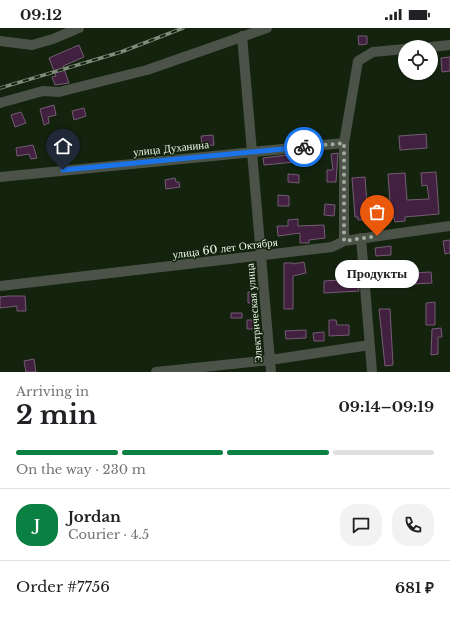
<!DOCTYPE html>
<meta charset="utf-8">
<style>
:root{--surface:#fff;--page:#f2f2f2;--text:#202124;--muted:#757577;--line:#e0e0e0;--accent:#0b8043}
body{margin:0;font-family:"Libre Baskerville",serif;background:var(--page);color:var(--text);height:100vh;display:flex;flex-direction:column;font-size:15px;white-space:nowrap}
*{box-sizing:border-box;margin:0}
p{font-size:13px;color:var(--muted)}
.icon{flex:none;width:22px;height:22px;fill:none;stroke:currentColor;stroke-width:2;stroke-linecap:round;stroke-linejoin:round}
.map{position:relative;height:344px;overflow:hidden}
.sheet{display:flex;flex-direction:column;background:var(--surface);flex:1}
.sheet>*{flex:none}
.controls{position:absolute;left:398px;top:12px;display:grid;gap:8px}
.controls a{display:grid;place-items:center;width:40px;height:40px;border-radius:50%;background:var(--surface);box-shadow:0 1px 3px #0004;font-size:20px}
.pin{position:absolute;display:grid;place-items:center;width:34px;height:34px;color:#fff;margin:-41px -17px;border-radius:50% 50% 50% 0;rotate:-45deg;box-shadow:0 0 4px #0007}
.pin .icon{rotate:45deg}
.courier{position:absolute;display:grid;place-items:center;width:40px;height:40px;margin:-20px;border:3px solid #1a73e8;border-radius:50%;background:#fff;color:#222;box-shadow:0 1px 5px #0007}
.bubble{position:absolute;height:28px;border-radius:14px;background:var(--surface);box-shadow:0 1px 3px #0004;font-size:13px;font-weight:700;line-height:28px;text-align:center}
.head em{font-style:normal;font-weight:700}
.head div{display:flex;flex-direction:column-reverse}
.head{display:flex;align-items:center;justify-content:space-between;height:68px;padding:0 16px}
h1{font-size:26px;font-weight:700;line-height:30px}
.bar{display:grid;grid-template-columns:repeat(4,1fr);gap:6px 4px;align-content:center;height:48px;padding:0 16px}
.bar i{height:5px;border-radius:3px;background:var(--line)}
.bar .current{background:var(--accent)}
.bar p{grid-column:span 4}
.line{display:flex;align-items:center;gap:10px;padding:0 16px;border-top:1px solid var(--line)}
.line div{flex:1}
.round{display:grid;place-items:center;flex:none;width:42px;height:42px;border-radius:16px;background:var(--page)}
.status{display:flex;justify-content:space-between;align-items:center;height:28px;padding:0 20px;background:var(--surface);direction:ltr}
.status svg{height:11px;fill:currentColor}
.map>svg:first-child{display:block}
</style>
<div class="status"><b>09:12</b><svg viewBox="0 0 49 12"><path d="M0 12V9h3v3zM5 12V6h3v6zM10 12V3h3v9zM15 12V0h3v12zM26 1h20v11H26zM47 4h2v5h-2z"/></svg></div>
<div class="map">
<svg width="450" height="344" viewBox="0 0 450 344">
<rect width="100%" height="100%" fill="#13230e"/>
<!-- building -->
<path fill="#412040" stroke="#755d73" d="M358,8H367V16L359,17Z
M79,17L84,29L63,38L69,55L55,57L52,49L56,48L49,30Z
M450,29V43L442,44L441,30Z
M54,77L56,87L48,89L49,95L44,97L40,81Z
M84,80L86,88L74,92L72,83Z
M21,84L26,95L15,99L11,87Z
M426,106L427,120L400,122L399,108Z
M213,107L214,117L202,118L201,108Z
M33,117L37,130L31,131L29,126L17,128L16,120Z
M338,125L336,154H327V142H333L331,126Z
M295,126V134L264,137L263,130Z
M436,144L439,186L405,189V193L395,194L394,189L358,192V189H355L352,150L365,149L367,176L390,175L388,146L405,145L407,172L429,171L427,157L422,158L421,145Z
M288,146L299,147V155L288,154Z
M175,150L176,154H179L180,159L166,161L165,152Z
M278,167L289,168V178H278Z
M325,176L335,177L334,188L324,187Z
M298,191V198L324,197L325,210L309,212V215H300V205L278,208L277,198H288V192Z
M450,212V225L445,226L443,213Z
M391,218V227L376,228L375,220Z
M304,234L306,245L293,248V281H284V235H293V236Z
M431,244L432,255L379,258L378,249L400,247V246L408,245Z
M358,251L359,263L324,265V253Z
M248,264L257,265V275H248Z
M8,268H25L26,283H17V278L0,280V269Z
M435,274V297H426V275Z
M379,281H390L393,337L385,338Z
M231,285H242V290H231Z
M247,292H256V301H247Z
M329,292H336L337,297H349V307L329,308Z
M441,300L442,309H438V326L431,327L432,301Z
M306,302V310L286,311L285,303Z
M324,304V313H314L313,305Z
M34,331L36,344H26L24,333Z"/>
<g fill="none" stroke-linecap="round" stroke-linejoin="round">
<!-- minor -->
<path stroke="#4b5348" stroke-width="10" d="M242,8L271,344
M0,13L32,17L53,11L79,0
M431,19L450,17
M0,75L43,63L59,64L147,42L267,0
M0,149L344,115
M361,210L372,344
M344,213V115L358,33L373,24L405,21
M0,258L332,219L344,213L450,198
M156,344L270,332L370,317"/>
<defs>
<path id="rail" d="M0,60L121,24L183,0"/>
</defs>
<!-- rail casing -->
<use href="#rail" stroke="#7e8c7a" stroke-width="3.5"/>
<!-- rail -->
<use href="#rail" stroke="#13230e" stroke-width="2" stroke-dasharray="6" stroke-linecap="butt"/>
</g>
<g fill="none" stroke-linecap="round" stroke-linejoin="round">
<!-- done -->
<path stroke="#a1ae9d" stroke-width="4" stroke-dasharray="0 7.2" d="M304,119L344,115V213L377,208"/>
<!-- route -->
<path stroke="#1a73e8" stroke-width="5" d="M63,142L304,119"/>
</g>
<g text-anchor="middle" stroke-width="3" stroke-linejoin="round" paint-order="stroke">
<!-- street labels -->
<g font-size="11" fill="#edf9ea" stroke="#13230e">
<text transform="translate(171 120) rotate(-6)" y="4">улица Духанина</text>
<text transform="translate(225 220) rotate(-7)" y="4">улица 60 лет Октября</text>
<text transform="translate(254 285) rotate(-95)" y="4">Электрическая улица</text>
</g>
</g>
</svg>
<div class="controls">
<a><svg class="icon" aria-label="locate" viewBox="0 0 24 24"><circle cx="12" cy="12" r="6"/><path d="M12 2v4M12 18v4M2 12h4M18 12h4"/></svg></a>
</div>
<div class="pin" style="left:377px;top:208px;background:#ea580c"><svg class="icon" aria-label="bag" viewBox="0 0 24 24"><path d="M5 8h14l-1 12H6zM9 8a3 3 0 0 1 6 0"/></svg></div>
<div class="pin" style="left:63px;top:142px;background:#1f2937"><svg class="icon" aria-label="home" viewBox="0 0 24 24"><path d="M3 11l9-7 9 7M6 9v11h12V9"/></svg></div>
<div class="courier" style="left:304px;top:119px"><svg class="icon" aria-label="bike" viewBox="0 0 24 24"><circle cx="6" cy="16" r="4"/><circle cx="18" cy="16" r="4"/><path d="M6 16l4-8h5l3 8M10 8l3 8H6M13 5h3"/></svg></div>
<div class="bubble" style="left:335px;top:232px;width:84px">Продукты</div>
</div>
<section class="sheet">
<div class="head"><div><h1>2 min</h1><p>Arriving in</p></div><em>09:14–09:19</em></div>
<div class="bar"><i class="current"></i><i class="current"></i><i class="current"></i><i></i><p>On the way · 230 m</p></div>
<div class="line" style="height:72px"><b class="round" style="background:var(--accent);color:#fff">J</b><div><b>Jordan</b><p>Courier · 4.5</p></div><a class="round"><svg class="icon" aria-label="chat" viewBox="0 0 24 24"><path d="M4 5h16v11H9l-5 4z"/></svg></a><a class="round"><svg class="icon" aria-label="phone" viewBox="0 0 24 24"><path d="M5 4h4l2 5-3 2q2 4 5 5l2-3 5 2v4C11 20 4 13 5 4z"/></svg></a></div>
<div class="line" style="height:52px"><div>Order #7756</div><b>681 ₽</b></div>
</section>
